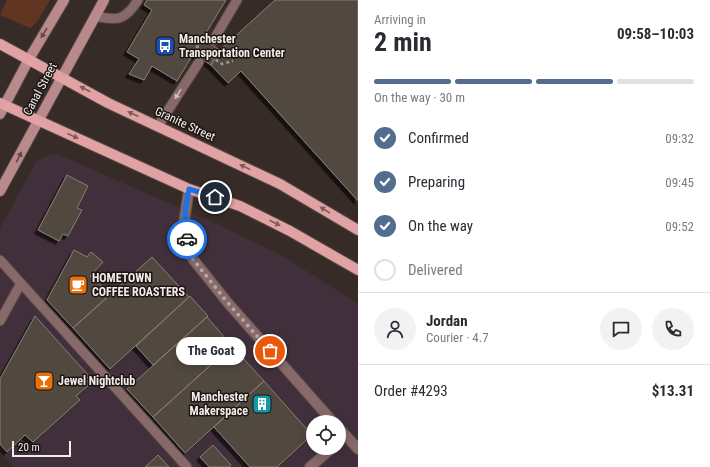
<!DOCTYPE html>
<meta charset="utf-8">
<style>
:root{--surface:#fff;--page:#f2f2f3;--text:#2b2b33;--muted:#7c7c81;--line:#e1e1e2;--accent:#526d8d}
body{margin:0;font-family:"Roboto Condensed",sans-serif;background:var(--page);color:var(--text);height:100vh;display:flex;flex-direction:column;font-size:15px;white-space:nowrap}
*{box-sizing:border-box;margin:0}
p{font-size:13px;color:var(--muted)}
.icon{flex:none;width:22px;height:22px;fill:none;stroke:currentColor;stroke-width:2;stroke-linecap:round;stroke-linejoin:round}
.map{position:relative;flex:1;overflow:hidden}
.sheet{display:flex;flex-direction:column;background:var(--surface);width:352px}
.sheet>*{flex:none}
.fabs{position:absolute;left:306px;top:415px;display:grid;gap:8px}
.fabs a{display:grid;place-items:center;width:40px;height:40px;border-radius:50%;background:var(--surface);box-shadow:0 2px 10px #0003;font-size:20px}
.scale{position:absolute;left:12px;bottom:10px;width:59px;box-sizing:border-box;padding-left:4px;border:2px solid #f4ece9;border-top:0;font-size:11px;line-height:14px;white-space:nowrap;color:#f4ece9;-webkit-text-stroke:3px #1b1513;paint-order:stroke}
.pin{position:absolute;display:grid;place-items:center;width:34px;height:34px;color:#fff;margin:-17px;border:2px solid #fff;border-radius:50%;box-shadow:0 1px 4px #0007}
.courier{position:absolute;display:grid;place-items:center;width:40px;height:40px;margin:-20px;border:3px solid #1a73e8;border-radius:50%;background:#fff;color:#222;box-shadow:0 1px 5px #0007}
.bubble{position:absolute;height:28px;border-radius:14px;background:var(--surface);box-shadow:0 2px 10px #0003;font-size:13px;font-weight:700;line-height:28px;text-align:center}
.overview em{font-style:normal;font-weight:700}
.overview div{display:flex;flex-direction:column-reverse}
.overview{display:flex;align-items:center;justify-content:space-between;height:68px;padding:0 16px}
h1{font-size:26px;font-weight:700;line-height:30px}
.bar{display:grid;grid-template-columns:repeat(4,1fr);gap:6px 4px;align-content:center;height:48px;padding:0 16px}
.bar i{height:5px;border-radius:3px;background:var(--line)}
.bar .selected{background:var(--accent)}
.bar p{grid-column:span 4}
.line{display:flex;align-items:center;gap:10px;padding:0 16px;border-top:1px solid var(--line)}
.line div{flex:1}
.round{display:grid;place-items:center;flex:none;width:42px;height:42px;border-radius:21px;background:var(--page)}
ol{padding:0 16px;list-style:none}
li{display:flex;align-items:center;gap:12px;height:44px}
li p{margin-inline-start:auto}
li .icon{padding:4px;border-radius:50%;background:var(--accent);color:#fff;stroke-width:4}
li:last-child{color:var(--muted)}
li i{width:22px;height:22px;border:2px solid var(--line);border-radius:50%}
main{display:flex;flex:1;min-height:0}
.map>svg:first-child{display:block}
</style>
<main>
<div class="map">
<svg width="358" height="467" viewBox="0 0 358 467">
<defs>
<filter id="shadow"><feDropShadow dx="-3.5" dy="3.5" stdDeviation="0" flood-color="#0009"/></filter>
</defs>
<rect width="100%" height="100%" fill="#372b27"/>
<!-- commercial -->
<path fill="#41303b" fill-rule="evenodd" d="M57,154L223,227L283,256L358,304V467H13L0,453V228L36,162L46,156ZM313,422H339V448H313Z"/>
<!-- green -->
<path fill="#623422" d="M7,0H50L37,22L30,28L0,15Z"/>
<!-- building -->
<path fill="#51483f" stroke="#897e75" filter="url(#shadow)" d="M147,0H226L177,81L152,66L144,80L129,74L139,59L127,52L152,10L144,5Z
M275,0H358V201L241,71L228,83L211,65L220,50Z
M202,39L220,50L211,65L194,54Z
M67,175L88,186L77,208L82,210L68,236L63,234L59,241L38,230Z
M74,250L87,257L91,252L103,262L90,276L111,294L73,328L47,300Z
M152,257L189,297L110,369L73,328Z
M190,296L208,316L153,365L136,346Z
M35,316L89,376L86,379L90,384L76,396L80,400L33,442L25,435L7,452L0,444V379Z
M207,317L232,346L153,417L127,389Z
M232,346L264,381L185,453L153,417Z
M264,381L312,435L277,467H250L214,427Z
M213,445L231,465L229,467H209L200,457Z
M158,455L169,467H145Z"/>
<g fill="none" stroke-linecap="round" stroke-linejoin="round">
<defs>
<path id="lane" d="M95,16C117,21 125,21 138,0
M213,41L237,0
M158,126L199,62
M0,260L187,467
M0,321L21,283"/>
<path id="street" d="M189,189L184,222L188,253L228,303L333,422
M339,428L358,449
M310,467L332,448"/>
<path id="secondary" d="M0,114L29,59L64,0
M0,191L104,0"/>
<path id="primary" d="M0,44L108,103L280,184L358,230
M0,103L189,189L240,206L290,231L358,270"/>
</defs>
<!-- lane casing -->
<use href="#lane" stroke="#554a46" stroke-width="11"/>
<!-- street casing -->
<use href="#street" stroke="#554a46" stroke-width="12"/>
<!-- secondary casing -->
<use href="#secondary" stroke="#554a46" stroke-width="12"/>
<!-- primary casing -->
<use href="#primary" stroke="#554a46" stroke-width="12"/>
<!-- lane -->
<use href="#lane" stroke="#88696a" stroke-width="9"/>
<!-- street -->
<use href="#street" stroke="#88696a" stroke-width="10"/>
<!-- secondary -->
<use href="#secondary" stroke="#ba898b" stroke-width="10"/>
<!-- primary -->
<use href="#primary" stroke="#e1a2a4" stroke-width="10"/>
<!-- path-bridge -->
<path stroke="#9e9490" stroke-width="2.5" stroke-dasharray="3 3" stroke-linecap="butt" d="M196,46L222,64L233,61"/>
</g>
<!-- one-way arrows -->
<defs><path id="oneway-solid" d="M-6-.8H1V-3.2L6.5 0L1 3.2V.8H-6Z"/></defs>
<g fill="#634949">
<use href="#oneway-solid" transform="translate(44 33) rotate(121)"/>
<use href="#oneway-solid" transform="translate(19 157) rotate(-62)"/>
</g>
<g fill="#7e5c5c">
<use href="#oneway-solid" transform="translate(85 89) rotate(-152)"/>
<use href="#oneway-solid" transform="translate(133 114) rotate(-155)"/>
<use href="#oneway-solid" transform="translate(73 136) rotate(24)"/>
<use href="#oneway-solid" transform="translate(245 167) rotate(-154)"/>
<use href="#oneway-solid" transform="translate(325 210) rotate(-148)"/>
<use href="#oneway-solid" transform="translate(275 223) rotate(27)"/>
</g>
<use fill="#cebebd" href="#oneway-solid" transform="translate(178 94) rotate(122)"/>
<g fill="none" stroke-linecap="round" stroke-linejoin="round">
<!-- done -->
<path stroke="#b2a8a5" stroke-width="4" stroke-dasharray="0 7.2" d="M187,239L188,253L228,303L270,351"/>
<!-- route -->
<path stroke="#1a73e8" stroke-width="5" d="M187,239L185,211L189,189L215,197"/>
</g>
<!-- icons -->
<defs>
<symbol id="bus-square" viewBox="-11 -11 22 22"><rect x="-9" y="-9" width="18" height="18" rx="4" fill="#1a4fb4" stroke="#1b1513"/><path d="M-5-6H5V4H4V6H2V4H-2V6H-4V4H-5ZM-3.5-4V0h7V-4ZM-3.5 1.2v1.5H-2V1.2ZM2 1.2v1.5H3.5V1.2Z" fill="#fff"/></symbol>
<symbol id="cafe-square" viewBox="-11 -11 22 22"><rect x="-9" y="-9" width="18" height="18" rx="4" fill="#e8710a" stroke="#1b1513"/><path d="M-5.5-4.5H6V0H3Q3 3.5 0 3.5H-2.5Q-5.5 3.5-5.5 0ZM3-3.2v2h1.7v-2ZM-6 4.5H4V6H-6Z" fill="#fff"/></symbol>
<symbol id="bar-square" viewBox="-11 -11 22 22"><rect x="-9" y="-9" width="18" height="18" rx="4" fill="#e8710a" stroke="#1b1513"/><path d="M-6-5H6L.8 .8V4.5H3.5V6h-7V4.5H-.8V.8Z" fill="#fff"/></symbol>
<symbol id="building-square" viewBox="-11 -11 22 22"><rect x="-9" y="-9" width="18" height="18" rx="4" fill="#0f9aa8" stroke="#1b1513"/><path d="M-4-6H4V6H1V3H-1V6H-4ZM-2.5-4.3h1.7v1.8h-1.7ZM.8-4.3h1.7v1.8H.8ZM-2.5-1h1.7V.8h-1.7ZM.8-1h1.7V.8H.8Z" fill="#fff"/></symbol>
</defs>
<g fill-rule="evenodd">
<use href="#bus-square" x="154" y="35" width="22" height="22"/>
<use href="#cafe-square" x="67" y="274" width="22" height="22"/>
<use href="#bar-square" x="33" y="370" width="22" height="22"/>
<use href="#building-square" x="251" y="393" width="22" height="22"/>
</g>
<g text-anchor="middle" stroke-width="3" stroke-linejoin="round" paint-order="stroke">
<!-- poi labels -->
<g font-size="12" font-weight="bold" fill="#f4ece9" stroke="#1b1513" text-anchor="start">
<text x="179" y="43">Manchester<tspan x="179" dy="14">Transportation Center</tspan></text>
<text x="92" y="282">HOMETOWN<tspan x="92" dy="14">COFFEE ROASTERS</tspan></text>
<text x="58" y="385">Jewel Nightclub</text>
<text x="248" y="401" text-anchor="end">Manchester<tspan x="248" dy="14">Makerspace</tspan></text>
</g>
<!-- street labels -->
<g font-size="12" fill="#f4ece9" stroke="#1b1513">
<text transform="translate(40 89) rotate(-62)" y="4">Canal Street</text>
<text transform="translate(185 124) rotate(25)" y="4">Granite Street</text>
</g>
</g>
</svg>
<div class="fabs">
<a><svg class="icon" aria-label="locate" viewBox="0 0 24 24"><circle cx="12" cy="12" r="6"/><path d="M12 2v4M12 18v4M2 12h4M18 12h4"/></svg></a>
</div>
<div class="scale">20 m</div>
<div class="pin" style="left:270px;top:351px;background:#ea580c"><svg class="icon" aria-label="bag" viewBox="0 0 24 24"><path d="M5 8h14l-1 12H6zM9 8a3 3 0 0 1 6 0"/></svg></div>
<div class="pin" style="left:215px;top:197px;background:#1f2937"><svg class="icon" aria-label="home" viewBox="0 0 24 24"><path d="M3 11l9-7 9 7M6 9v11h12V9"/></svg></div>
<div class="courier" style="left:187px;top:239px"><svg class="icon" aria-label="car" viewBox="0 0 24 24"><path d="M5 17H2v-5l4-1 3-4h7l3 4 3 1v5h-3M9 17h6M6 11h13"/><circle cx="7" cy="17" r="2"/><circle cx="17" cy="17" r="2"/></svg></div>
<div class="bubble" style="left:176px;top:337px;width:70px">The Goat</div>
</div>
<section class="sheet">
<div class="overview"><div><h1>2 min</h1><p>Arriving in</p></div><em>09:58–10:03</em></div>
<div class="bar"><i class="selected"></i><i class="selected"></i><i class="selected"></i><i></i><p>On the way · 30 m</p></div>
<ol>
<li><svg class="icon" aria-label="check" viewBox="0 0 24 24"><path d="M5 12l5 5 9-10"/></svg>Confirmed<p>09:32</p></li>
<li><svg class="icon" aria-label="check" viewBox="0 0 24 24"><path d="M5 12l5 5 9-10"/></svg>Preparing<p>09:45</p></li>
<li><svg class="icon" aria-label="check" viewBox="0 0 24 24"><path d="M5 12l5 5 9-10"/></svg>On the way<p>09:52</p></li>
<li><i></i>Delivered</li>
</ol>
<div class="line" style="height:72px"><a class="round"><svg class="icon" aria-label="person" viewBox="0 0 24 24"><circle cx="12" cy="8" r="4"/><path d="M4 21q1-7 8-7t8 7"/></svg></a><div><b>Jordan</b><p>Courier · 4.7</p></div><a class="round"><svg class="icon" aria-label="chat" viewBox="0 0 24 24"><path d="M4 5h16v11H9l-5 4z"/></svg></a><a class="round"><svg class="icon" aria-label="phone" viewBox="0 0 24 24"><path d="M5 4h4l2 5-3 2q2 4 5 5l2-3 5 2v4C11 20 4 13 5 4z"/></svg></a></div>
<div class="line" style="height:52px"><div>Order #4293</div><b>$13.31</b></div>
</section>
</main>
